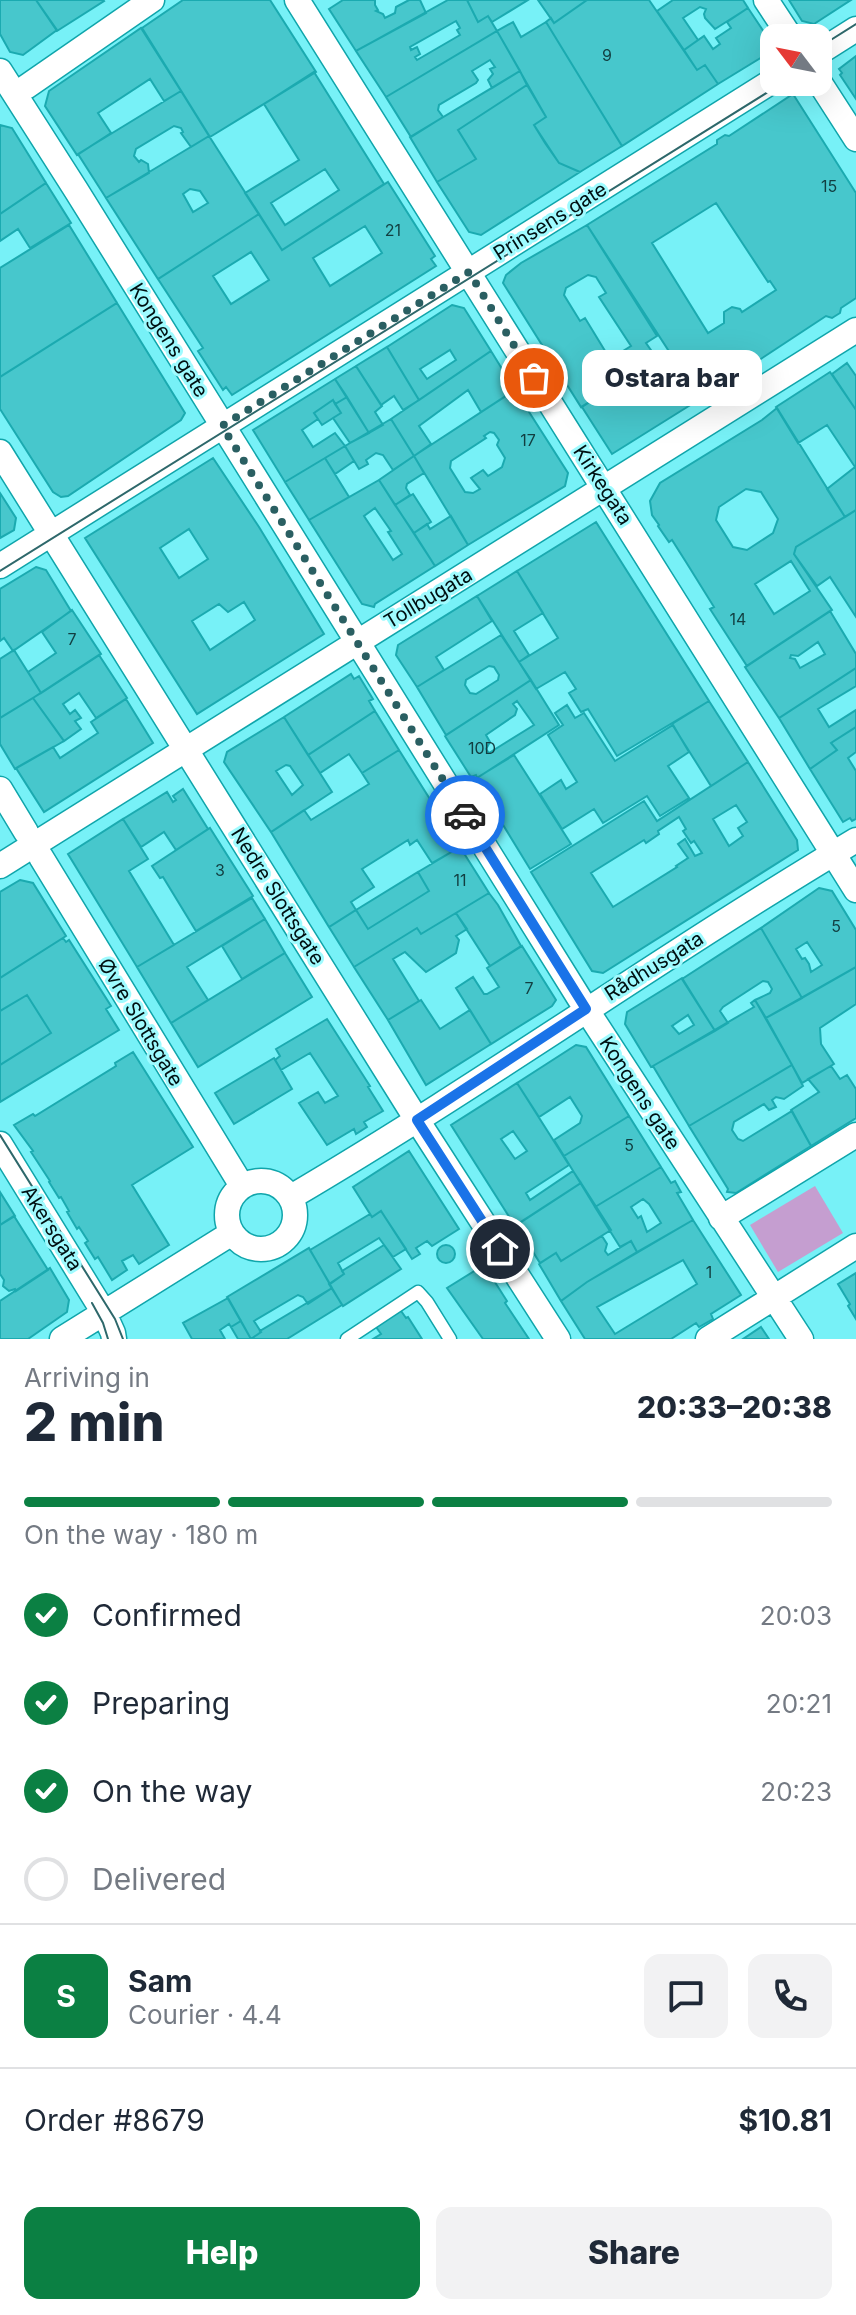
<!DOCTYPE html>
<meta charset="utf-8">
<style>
:root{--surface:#fff;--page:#f2f2f3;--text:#1f2937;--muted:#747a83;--line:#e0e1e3;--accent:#0b8043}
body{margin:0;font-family:Inter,sans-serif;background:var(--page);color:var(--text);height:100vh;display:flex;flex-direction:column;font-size:30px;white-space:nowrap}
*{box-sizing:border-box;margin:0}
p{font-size:26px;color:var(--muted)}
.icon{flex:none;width:44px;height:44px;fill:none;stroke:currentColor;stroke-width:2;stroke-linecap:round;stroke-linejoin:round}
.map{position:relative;height:1339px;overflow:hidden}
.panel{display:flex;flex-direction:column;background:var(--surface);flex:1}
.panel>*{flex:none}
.needle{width:52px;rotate:302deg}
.buttons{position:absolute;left:760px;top:24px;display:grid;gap:16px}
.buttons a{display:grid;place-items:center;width:72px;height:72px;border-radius:16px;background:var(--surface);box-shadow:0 8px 32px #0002;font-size:40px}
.pin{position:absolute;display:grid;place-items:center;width:68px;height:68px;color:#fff;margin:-34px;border:4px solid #fff;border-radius:50%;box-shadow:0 2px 8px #0007}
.courier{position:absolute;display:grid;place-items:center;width:80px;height:80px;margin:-40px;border:6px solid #1a73e8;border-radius:50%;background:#fff;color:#222;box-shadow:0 2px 10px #0007}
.bubble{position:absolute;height:56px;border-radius:16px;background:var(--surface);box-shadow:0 8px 32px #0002;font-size:26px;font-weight:800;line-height:56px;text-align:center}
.overview em{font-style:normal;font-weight:800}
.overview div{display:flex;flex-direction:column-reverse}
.overview{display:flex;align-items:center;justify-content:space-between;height:136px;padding:0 24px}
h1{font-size:52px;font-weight:800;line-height:60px}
.bar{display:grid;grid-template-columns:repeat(4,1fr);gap:12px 8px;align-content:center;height:96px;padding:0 24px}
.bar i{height:10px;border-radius:6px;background:var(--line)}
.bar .on{background:var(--accent)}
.bar p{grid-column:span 4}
.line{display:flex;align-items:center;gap:20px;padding:0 24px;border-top:2px solid var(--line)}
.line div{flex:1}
.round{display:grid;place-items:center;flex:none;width:84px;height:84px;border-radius:16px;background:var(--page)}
ol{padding:0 24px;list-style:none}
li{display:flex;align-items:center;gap:24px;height:88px}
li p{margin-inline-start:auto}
li .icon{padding:8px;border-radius:50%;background:var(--accent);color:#fff;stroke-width:4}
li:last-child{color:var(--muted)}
li i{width:44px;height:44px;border:4px solid var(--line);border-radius:50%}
.primary-button{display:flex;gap:16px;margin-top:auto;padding:16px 24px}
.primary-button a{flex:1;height:92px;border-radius:16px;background:var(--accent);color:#fff;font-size:32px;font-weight:800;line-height:92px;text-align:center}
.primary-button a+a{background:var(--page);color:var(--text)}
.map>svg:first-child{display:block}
</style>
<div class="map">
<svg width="856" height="1339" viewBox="0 0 856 1339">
<rect width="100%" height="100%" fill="#77f1f7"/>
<!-- green -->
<path fill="#c59ed0" d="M815,1186L843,1233L778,1272L750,1225Z"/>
<!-- building -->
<path fill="#47c7cc" stroke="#1baab0" stroke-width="2" fill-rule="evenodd" d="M0,0H36L57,30L23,55L10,52L0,34Z
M36,0H103L104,1L57,31Z
M183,0H270L316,72L210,137L142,28Z
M343,0H375V5L378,10L376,11L383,14L385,18L395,13L396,7L409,0H420L426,13L356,51L329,9Z
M448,0H467L478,22L488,16L497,31L386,97L356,51ZM456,21L460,28L457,30L460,35L417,60L415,57L420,54L417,47L411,50L410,47Z
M467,0H528L492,22L488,16L478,22Z
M538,0H587L554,23Z
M587,0H649L697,70L705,65L718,84L622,146L546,22L551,18L554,23Z
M673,0H743L748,8L715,29L705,18L704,14L706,9L700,7L683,18L698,40L684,50L657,11Z
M789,0H851L814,24L802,21Z
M748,8L770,41L767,54L718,84L705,65L697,70L684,50L704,36L713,49L720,44L716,38L731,28L727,22Z
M513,22L521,37L546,22L622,146L580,172L559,163L534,125L546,117L497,31Z
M141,28L181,91L164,101L150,79L98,113L111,133L77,155L45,106L49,91Z
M497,31L520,71L492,88L488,80L493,74L490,69L495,67L490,60L472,71L478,80L476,83L439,105L438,110L443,117L411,137L386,97Z
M856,56V99L840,75L842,73L839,69Z
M520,71L527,85L458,130L476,159L437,182L410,137Z
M314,72L384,184L282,250L245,193L299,160L264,104ZM325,169L339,190L285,225L271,203Z
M527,85L546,117L534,125L545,143L559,163L580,172L481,235L469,232L437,182L476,159L458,130Z
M181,91L209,136L191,147L181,133L183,132L181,128L174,126L136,149L134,156L139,162L141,160L148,164L149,173L106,198L78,154Z
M793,94L856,193V298L841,308L840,313L832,318L826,316L700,399L587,225L717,144V140L725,135L729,136ZM716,203L768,282L770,281L776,290L742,312L740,309L732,307L724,312V323L708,333L652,243Z
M0,125L12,128L46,183L0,214Z
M209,136L259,214L158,279L106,198ZM190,189L200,191L208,203L193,212L183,194Z
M388,182L435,256L431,259L436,266L232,395L226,387L223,390L198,351L203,348L158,279L259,214L282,250ZM365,226L382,253L330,286L313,258ZM251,252L269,280L231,304L213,276Z
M46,183L71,223L30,248L18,229L0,241V214Z
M69,225L117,303L0,377V268Z
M587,225L657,336L646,343L653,353L649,356L653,362L581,407L503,283L506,275L521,263ZM588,275L596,277L606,293L599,297L631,346L610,359L585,318L580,321L564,295L566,288Z
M117,303L185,413L181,420L68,496L61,497L53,492L0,409V377Z
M452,305L464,308L491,351L419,400L387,347ZM450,350L456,360L427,379L420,369Z
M387,347L419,400L403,410L394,396L381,405L356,366Z
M491,351L515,390L481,412L468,390L419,426L431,444L414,456L391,419Z
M847,363L856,376V410L832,374Z
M356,366L382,406L375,412L383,425L369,433L335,379Z
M680,367L700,399L612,454L582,407L624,380L634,396Z
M830,372L856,410V510L845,517L827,489L855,467L827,425L798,443L776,407Z
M335,379L347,397L335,404L333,400L314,413L318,419L302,430L313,447L335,433L345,446L285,482L253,430Z
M515,390L568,473L565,486L468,545L414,456ZM490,432L494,433L499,440L497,445L505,458L502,467L488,476L483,470L471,478L480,489L473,493L465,492L450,468L451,461L486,438L484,436Z
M347,397L369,433L350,443L333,418L341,413L335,404Z
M333,400L341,413L322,425L314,413Z
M777,408L845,517L796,547L794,554L832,610L747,666L710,609L714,607L686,562L672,540L669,542L658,526L659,525L652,515L650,501L660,483L762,420ZM746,489L761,492L778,519L773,533L747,550L733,547L716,520L719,507ZM791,561L810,591L774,614L755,584Z
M391,419L414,456L393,470L383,455L376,453L366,460L368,464L359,469L345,446Z
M345,446L354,461L335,474L325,458Z
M414,456L424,473L407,484L406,488L410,495L395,505L379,480Z
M213,458L259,527L324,634L197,714L85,538ZM189,529L208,559L179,578L160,548ZM244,602L255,620L210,650L192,621L219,604L228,612Z
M325,458L349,497L309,520L285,482Z
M379,480L435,566L375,604L374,607L362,604L309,520ZM375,508L391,531L388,532L402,554L393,560L364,516Z
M0,493L16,518L14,530L0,538Z
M413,494L431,522L414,533L395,505Z
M856,510V617L830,577L817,586L794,554L796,547Z
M451,516L468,545L435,566L414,533L427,524L430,529Z
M596,522L709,701L617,756L588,709L581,712L569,693L576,689L565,672L536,689L519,662L558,638L517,571Z
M36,567L46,570L71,611L13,651L4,638L0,641V589Z
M517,571L543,613L514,631L529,655L519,662L477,596Z
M477,596L492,621L436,657L444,670L417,687L396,655L398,645Z
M72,610L101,654L41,693L28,672L56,653L42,632Z
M830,611L856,654V668L779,718L745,667ZM818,642L825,654L800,668L795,659L790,658L791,655L798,656Z
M501,635L531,680L446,735L417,687ZM489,666L494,667L499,675L498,680L476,694L470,693L465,685L466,680Z
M14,650L41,693L0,718V659Z
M99,655L127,698L96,718L79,693L63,704L70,714L75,710L81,718L75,721L81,729L64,741L33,698Z
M856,668V686L818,709L829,727L856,710V727L831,743L837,750L810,769L779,718Z
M351,674L354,679L359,676L373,699L369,701L375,711L308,755L284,717Z
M531,680L559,725L477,778L476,775L471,777L445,736ZM517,701L534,725L489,753L486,749L490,742L486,735L515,715L517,709L513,704Z
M33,698L64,741L15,769L0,744V718Z
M126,699L153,743L44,812L16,768L53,747L60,758L98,733L91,722Z
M709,701L748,762L711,786L672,724Z
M567,705L575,718L584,713L615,761L673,725L689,752L668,766L689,798L660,816L647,796L603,823L594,809L562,829L540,794L561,780L566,789L577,782L548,735L563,725L555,713Z
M375,711L399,750L362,773L349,754L320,773L308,755Z
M284,717L332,792L271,832L224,762L227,752ZM286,765L290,766L303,785L292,795L276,771Z
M856,727V752L848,758L856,771V819L852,821L850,818L843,822L810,769L837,750L831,743Z
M399,750L460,847L432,863L417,840L410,845L408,840L362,869L374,887L351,902L356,910L329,927L271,832L304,810L311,820L369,784L362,773Z
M514,755L571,844L530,869L475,779Z
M748,762L797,840L798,850L603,973L592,971L531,872L644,801L657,821ZM736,805L747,822L738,828L743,836L729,846L713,819ZM679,817L686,829L683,831L691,843L694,841L702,853L695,856L685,839L678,844L688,858L676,866L677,867L613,907L591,873L644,840L646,843L659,834L658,831Z
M183,789L208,829L176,850L164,832L141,847L123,819L167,792L173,802L176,800L173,796Z
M123,819L148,859L129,871L174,945L137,967L68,854Z
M210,828L253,896L196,931L163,877L160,878L152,866Z
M460,847L489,893L421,934L417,928L354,967L329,927L356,910L368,929L429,891L418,872Z
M418,872L429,891L368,929L356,910Z
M20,880L33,883L66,936L0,978V892Z
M819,888L832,891L856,930V967L802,998L761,928ZM807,942L822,965L811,972L809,964L805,958L802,959L796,949Z
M489,893L498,905L521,946L490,966L456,913Z
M252,898L265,919L187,967L208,1000L171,1023L137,967Z
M456,913L467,929L456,936L459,940L456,953L426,972L405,952L393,959L419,1001L388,1020L354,967L417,928L421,934Z
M265,919L285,953L242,979L222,946Z
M761,928L802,998L766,1018L755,1000L770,993L772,989L768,982L763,981L723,1007L720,1011L728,1023L715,1031L682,979Z
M63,938L66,942L69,940L111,1006L106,1009L119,1030L0,1102V1065L51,1033L27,995L0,1011V978Z
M522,946L556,1000L552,1006L491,1044L456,988L473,977L484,994H487L499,987L487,968Z
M285,953L312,997L198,1067L171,1023Z
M856,967V1004L820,1028L821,1044L834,1064L802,1083L766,1018Z
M682,978L715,1031L651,1067L625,1024L627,1012ZM688,1015L694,1025L679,1034L672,1026Z
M27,995L51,1033L0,1065V1011Z
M421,1000L440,1029L470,1010L491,1044L426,1085L388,1020Z
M755,1000L792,1065L689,1126L653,1066L742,1014L754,1007L751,1003Z
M327,1019L370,1086L368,1087L383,1111L364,1122L367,1127L356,1134L354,1129L327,1145L299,1103L318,1092L325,1103L338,1096L310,1053L281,1070L275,1060L280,1056L276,1049Z
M576,1045L586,1047L629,1116L564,1156L554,1140L580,1123L582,1116L570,1097L539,1117L517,1083Z
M133,1052L193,1147L132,1185L169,1245L139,1264L133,1255L122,1261L127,1270L112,1280L98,1257L95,1259L85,1243L88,1241L79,1227L77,1229L67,1212L69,1211L61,1197L59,1198L49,1182L50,1181L31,1152L33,1151L14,1125L33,1114L35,1116L116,1066L115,1063Z
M274,1058L292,1089L234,1124L215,1093Z
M792,1065L803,1086L784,1099L776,1097L772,1100L776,1107L769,1110L764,1104L734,1122L732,1130L738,1139L743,1141L792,1111L811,1146L736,1193L727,1192L728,1189L689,1126Z
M831,1066L840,1079L847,1075L856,1089V1118L811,1146L791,1110L819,1092L808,1079Z
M517,1083L569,1165L526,1193L530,1200L573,1171L581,1183L515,1226L451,1125ZM513,1131L527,1151L515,1159L501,1139Z
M629,1116L661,1167L595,1207L564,1156Z
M409,1151L459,1229L432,1246L427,1241L416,1248L420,1254L412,1259L381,1211L372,1217L353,1187Z
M661,1167L671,1183L675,1181L681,1192L677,1193L693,1220L637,1252L631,1241L620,1247L595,1207ZM643,1199L649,1204L661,1223L647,1232L641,1216L638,1218L631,1207Z
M581,1183L611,1230L561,1261L556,1253L540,1263L516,1225Z
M0,1192L15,1216L0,1225Z
M381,1211L406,1249L393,1257L379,1238L338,1263L344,1274L330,1284L310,1250L370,1214L372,1217Z
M14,1216L48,1270L16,1291L15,1289L9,1291L3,1286L4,1280L0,1274V1225Z
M693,1220L741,1295L711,1314L713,1319L699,1327L696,1323L671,1339H585L561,1301L587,1282ZM683,1260L697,1284L615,1334L597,1307Z
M602,1236L607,1244L605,1251L608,1255L631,1241L637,1252L587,1282L561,1301L539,1264L556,1253L561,1261Z
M437 1254a9 9 0 1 1 18 0a9 9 0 1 1-18 0Z
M384,1245L401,1269L343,1306L329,1284L344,1274L342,1271Z
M309,1248L332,1288L308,1304L303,1297L298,1295L254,1321L261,1332L251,1339L227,1297Z
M484,1265L507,1301L505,1303L529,1339H483L447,1288Z
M50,1268L69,1300L67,1312L28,1339H0V1301Z
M856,1273V1319L848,1306L850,1304L838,1284Z
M332,1288L342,1305L287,1339H251L261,1332L260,1331Z
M228,1298L241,1321L231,1327L229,1324L220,1330L225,1339H192L183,1323Z
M399,1308L406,1318L408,1317L422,1339H373L381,1334L374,1324Z
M241,1321L251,1339H238L231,1327Z
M761,1327L769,1339H743Z"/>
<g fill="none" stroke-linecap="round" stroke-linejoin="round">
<defs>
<path id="lane" d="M347,1339L418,1292L427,1302L450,1339"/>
<path id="street" d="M297,0L856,890
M766,0L791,38
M818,53L856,29
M0,71L76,190L586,1009L801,1339
M818,80L856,139
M26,87L152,0
M0,452L417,1120L558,1339
M0,566L774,80
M0,789L26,832
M41,857L242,1186
M0,866L856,330
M0,1144L104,1313L113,1333L114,1339
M227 1215a34 34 0 1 1 68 0a34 34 0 1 1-68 0Z
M291,1197C483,1084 665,954 856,840
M721,1218L856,1135
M62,1339L232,1233
M708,1339L856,1246"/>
</defs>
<!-- lane casing -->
<use href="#lane" stroke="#0fa5ab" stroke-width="15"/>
<!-- street casing -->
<use href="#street" stroke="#0fa5ab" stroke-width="27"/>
<!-- lane -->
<use href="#lane" stroke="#fff" stroke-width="12"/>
<!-- street -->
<use href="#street" stroke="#fff" stroke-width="24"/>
<!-- tram -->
<path stroke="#2e686b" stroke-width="2" d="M818,48L856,24
M0,571L784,82
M0,1135L115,1319L123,1339
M92,1303L103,1323L108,1339"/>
</g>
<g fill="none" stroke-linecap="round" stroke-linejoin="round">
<!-- done -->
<path stroke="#2a5f62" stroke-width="8" stroke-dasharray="0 14.4" d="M465,815L222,426L469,272L534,378"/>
<!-- route -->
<path stroke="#1a73e8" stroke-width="10" d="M465,815L586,1009L417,1120L500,1249"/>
</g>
<g text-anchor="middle" stroke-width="6" stroke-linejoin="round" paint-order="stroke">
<!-- number labels -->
<g font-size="16" fill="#123e40">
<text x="607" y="61">9</text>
<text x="829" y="192">15</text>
<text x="393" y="236">21</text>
<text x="528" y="446">17</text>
<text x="738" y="625">14</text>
<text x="72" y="645">7</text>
<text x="482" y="754">10D</text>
<text x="220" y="876">3</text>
<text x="460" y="886">11</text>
<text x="836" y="932">5</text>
<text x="529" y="994">7</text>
<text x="629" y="1151">5</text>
<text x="709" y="1278">1</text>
</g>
<!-- street labels -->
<g font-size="20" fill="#001012" stroke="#9ffbff">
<text transform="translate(550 221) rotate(-32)" y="7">Prinsens gate</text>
<text transform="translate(169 340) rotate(58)" y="7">Kongens gate</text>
<text transform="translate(603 485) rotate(57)" y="7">Kirkegata</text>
<text transform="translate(428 598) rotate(-31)" y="7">Tollbugata</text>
<text transform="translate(278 896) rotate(58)" y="7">Nedre Slottsgate</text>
<text transform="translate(654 966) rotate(-32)" y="7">Rådhusgata</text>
<text transform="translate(141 1022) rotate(59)" y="7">Øvre Slottsgate</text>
<text transform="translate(640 1093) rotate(57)" y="7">Kongens gate</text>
<text transform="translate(52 1228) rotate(58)" y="7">Akersgata</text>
</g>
</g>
</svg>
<div class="buttons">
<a><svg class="needle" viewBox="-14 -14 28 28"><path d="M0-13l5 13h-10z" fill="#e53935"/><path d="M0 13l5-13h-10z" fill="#747a83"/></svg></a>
</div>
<div class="pin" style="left:534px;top:378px;background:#ea580c"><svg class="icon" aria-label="bag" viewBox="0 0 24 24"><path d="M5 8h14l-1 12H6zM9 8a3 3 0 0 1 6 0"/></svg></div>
<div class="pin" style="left:500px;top:1249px;background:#1f2937"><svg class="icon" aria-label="home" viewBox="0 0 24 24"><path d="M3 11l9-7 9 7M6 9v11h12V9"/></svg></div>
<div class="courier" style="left:465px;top:815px"><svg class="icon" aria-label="car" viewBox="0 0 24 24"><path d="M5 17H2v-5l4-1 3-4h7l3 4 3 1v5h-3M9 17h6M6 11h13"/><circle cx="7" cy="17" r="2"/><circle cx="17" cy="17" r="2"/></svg></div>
<div class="bubble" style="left:582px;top:350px;width:180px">Ostara bar</div>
</div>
<section class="panel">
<div class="overview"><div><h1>2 min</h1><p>Arriving in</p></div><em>20:33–20:38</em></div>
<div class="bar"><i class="on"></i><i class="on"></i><i class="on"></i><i></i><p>On the way · 180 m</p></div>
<ol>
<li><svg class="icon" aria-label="check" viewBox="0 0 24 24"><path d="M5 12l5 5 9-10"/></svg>Confirmed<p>20:03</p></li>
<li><svg class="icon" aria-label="check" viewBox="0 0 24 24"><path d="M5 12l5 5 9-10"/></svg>Preparing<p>20:21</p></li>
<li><svg class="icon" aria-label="check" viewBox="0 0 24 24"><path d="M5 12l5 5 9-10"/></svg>On the way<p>20:23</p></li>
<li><i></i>Delivered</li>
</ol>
<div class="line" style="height:144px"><b class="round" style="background:var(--accent);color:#fff">S</b><div><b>Sam</b><p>Courier · 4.4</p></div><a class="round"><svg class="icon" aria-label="chat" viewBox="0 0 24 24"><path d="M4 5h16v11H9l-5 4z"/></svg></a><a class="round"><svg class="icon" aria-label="phone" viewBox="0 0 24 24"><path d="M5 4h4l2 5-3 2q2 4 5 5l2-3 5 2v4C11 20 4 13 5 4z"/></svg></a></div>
<div class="line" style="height:104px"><div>Order #8679</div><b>$10.81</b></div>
<div class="primary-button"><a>Help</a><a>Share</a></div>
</section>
